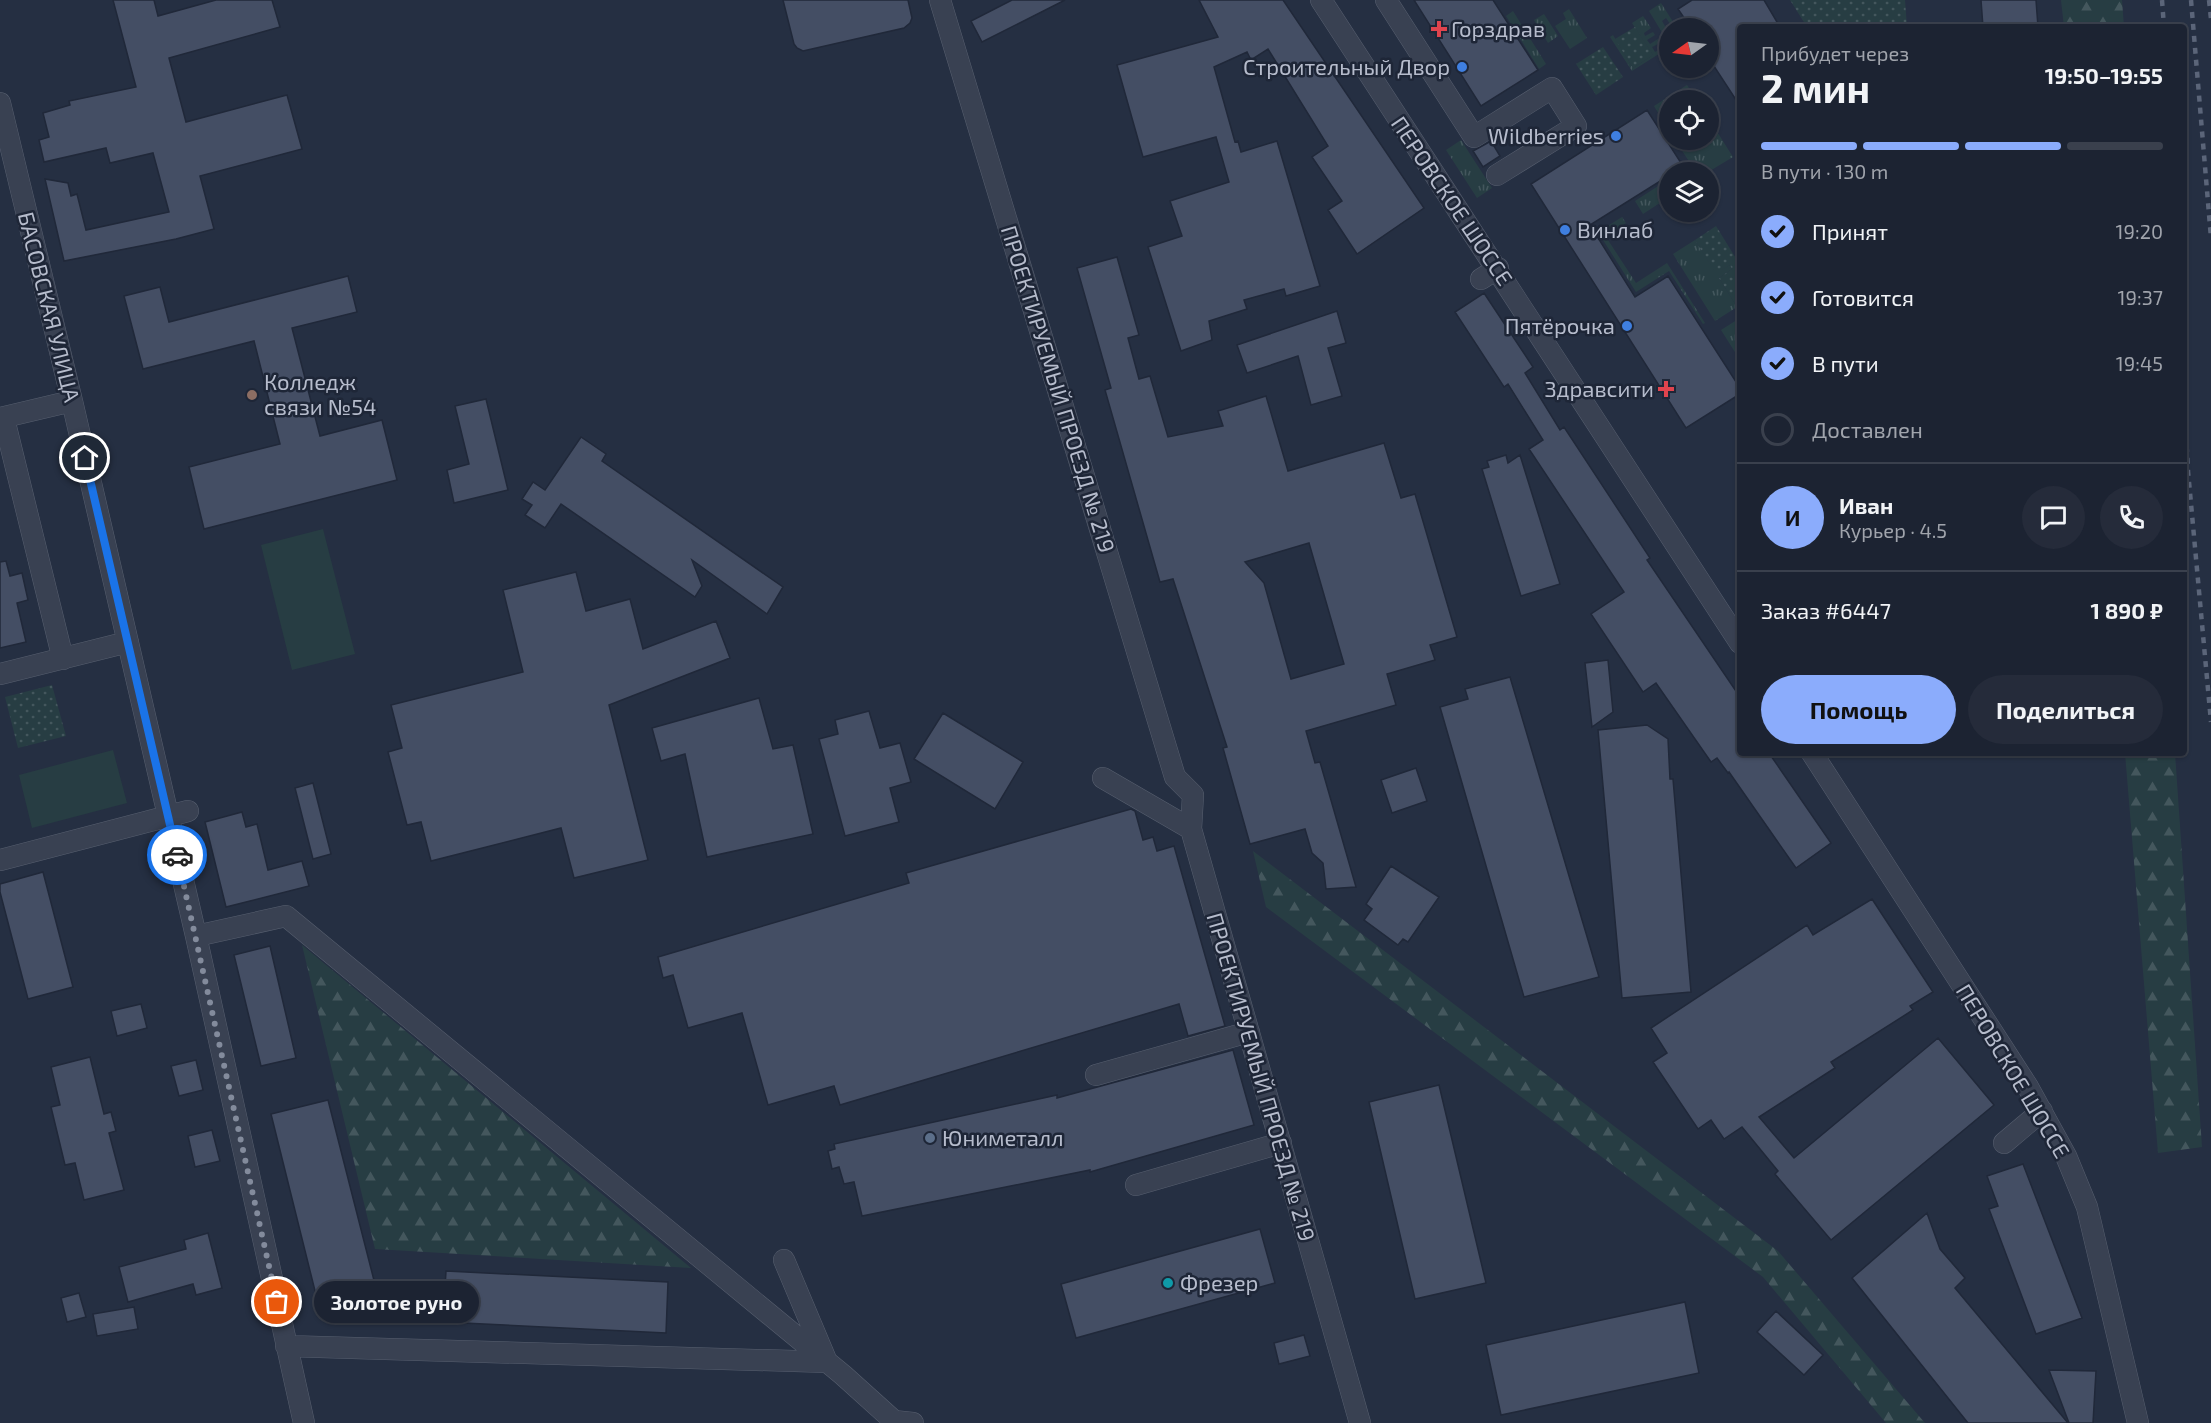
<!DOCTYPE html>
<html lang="ru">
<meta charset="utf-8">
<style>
:root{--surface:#1c2332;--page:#252b3a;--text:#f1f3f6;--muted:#a0a4ac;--line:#3a404d;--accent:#8bacfc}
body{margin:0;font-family:"Exo 2",sans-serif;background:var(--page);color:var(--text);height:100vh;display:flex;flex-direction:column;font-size:22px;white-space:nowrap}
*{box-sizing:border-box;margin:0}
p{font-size:20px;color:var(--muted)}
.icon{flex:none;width:33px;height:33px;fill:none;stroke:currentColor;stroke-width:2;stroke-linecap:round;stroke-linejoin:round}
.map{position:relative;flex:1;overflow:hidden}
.sheet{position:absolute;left:1737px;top:24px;width:450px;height:732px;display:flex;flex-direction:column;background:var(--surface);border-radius:6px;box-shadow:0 2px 4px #0004,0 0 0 2px var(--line)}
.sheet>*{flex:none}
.needle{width:39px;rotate:256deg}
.fabs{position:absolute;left:1659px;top:18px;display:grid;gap:12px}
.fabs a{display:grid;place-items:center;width:60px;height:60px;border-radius:50%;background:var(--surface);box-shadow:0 2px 4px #0004,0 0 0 2px var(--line);font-size:30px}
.pin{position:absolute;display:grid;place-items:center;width:51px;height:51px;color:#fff;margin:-26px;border:3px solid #fff;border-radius:50%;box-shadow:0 2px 6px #0007}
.courier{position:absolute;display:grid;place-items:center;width:60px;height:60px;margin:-30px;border:4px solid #1a73e8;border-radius:50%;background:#fff;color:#222;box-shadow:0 2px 8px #0007}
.bubble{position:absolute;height:42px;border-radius:21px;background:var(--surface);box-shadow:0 2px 4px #0004,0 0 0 2px var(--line);font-size:20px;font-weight:700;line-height:42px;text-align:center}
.summary em{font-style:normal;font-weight:700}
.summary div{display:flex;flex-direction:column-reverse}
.summary{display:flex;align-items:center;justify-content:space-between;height:102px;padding:0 24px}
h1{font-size:39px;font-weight:700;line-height:45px}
.bar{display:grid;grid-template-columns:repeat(4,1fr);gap:9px 6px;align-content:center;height:72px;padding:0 24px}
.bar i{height:8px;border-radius:4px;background:var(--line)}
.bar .on{background:var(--accent)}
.bar p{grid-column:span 4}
.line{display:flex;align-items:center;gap:15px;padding:0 24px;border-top:2px solid var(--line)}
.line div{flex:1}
.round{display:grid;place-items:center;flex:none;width:63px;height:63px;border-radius:32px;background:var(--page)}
ol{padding:0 24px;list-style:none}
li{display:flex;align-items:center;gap:18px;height:66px}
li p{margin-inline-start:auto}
li .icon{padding:6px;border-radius:50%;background:var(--accent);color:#111;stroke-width:4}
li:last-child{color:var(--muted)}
li i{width:33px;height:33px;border:3px solid var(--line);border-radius:50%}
.button{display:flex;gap:12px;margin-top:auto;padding:12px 24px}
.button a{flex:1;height:69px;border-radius:36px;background:var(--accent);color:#111;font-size:24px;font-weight:700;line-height:69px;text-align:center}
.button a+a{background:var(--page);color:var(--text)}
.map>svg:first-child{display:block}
</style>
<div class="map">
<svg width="2211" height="1423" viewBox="0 0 2211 1423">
<defs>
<pattern id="grass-tufts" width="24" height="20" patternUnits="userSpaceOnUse" patternTransform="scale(1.5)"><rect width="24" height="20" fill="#273d43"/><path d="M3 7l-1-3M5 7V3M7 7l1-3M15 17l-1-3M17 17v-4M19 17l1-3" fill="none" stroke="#44575d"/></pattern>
<pattern id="forest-firs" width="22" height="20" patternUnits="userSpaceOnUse" patternTransform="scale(1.5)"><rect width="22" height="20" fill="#273d43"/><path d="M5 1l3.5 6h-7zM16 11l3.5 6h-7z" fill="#44575d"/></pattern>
<pattern id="park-dots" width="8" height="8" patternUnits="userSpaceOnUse" patternTransform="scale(1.5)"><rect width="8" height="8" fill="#273d43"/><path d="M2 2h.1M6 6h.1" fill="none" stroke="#44575d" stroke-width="1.8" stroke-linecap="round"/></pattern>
</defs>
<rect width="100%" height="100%" fill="#252f42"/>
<!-- grass -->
<path fill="url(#grass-tufts)" d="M1661,3L1677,28H1673L1666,18L1662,21L1669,33V44L1649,11Z
M1569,9L1587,38L1570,49L1555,26L1566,19L1563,13Z
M1513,11L1546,64L1539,69L1506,16Z
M1544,14L1558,36L1548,43L1534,20Z
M1643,16L1651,28L1644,33L1645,36L1653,32L1655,35L1647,40L1650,44L1658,39L1660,43L1652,47L1655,52L1663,47L1665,50L1632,71L1610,37L1613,35L1633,68L1653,55L1632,23Z
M1687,85L1697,100H1670L1669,131L1654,106Z
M1709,119L1733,157L1708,172H1696L1675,140H1708Z
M1461,140L1492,188L1477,198L1446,150Z
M1669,179V197L1643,214L1635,201Z
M1622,217L1626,223L1606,237L1636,283L1667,263L1705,323L1703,324L1669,271L1636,292L1598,232Z
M1695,240L1716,273L1730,265L1732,269L1719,278L1737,307L1715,321L1673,254Z
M1740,318V360L1721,330Z"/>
<!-- forest -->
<path fill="url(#forest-firs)" d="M2061,0H2122L2124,27H2064Z
M2125,753H2175L2202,1147L2158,1153Z
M1253,851L1778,1251L1925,1423H1886L1763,1277L1266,907Z
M302,945L691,1268L375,1249Z"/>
<!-- park -->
<path fill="url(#park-dots)" d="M1790,0H1905L1907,27H1807Z
M1635,27L1653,55L1633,68L1615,39Z
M1603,47L1623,77L1596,95L1576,64Z
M1716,226L1737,260L1735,261L1737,265L1740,264V305L1737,307L1719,278L1732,269L1730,265L1716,274L1695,240Z
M52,685L66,736L18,748L5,697Z"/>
<!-- pitch -->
<path fill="#273d43" d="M323,529L355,654L292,670L261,545Z
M113,750L127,803L32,828L19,775Z"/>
<!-- building -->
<path fill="#444e64" stroke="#202839" stroke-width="1.5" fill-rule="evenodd" d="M113,0H154L158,16L216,0H272L280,27L169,58L186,122L287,95L302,149L200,176L214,229L176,239L64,261L45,179L68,183L71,196L77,194L86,230L169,212L153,153L110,163L106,148L44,162L39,140L49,137L43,113L70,105L69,101L136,87Z
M783,0H908L912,18L910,23L904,28L803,51L797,48L794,44Z
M1012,0H1065L982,42L971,21Z
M1199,0H1283L1424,208L1357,254L1328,210L1342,201L1312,157L1328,146L1268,49L1251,60L1247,52L1214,67L1235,142L1238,141L1241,152L1277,141L1320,286L1286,296L1284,289L1244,300L1247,309L1209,321L1212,340L1181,351L1148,247L1182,236L1170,201L1229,182L1216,137L1143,157L1117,65L1218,37Z
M1414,0H1493L1538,70L1481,106Z
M1692,0H1764L1780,27H1740V106L1708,57V28H1691L1678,9Z
M1981,0H2036L2038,27H1983Z
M1647,110L1683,166L1674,172H1670V175L1590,225L1635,297L1668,276L1740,388V394L1686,428L1531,184Z
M1491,141L1500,156L1483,167L1473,151Z
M1117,257L1139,335L1128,338L1139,379L1150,376L1168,437L1223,426L1218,411L1266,396L1288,471L1384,443L1401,498L1415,494L1457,637L1430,645L1435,660L1387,674L1396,705L1306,731L1315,763L1320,762L1356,887L1326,889L1323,863L1312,853L1305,829L1250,844L1223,748L1227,747L1173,579L1160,582L1105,390L1111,388L1077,268ZM1309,543L1344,664L1291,679L1264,583L1245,562Z
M348,276L357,312L292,328L320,436L382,420L397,480L204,529L189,467L280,444L254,341L143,369L124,296L160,287L169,322Z
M1484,293L1533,367L1525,373L1560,430L1564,427L1650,558L1647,560L1740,697V753H1769L1831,843L1796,868L1729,772L1728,773L1717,758L1711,762L1656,683L1643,692L1591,614L1624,592L1529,449L1543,440L1508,384L1504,387L1455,312Z
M1337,311L1346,343L1328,348L1342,396L1311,405L1298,356L1247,373L1237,345Z
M486,399L508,490L454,503L447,470L469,464L455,406Z
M581,437L606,454L602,461L783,587L767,614L692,560L702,586L695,597L561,504L545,528L525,515L532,505L522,499L533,482L545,490Z
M1506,455L1508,463L1520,455L1560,584L1521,596L1482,469L1489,467L1487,461Z
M6,561L10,576L22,573L28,600L17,603L26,642L0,648V562Z
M576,572L586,611L630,599L643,649L716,621L730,658L609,705L648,860L574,878L561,828L431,861L421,822L407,825L388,752L402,748L391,705L523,672L503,590Z
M1608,660L1613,712L1592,727L1585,663Z
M1510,677L1599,977L1524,997L1440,707L1468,699L1465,689Z
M759,698L773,749L793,745L813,834L707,857L685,754L661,761L652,728Z
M869,711L880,748L900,743L911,782L890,788L899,822L845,836L819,739L838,734L835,720Z
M943,713L1023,762L995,809L914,759Z
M1647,725L1668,739L1670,779H1673L1691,992L1622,998L1598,730Z
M1416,768L1427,801L1392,813L1381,780Z
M313,783L331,854L313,859L295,788Z
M1131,809L1135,811L1143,840L1153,837L1157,851L1174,846L1225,1026L1188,1036L1179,1004L840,1105L834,1086L768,1105L742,1013L688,1028L673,975L663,978L658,957L909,883L906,873Z
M242,812L246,827L257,824L268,870L302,861L309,886L226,907L205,822Z
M1391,866L1439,897L1408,942L1403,939L1398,945L1364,920L1372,909L1366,904Z
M43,872L73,987L28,999L0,892V884Z
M1872,899L1933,992L1910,1006L1913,1010L1831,1062L1835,1068L1759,1117L1794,1158L1938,1038L1994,1105L1831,1240L1775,1174L1778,1171L1742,1127L1724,1139L1711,1120L1698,1129L1653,1062L1667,1053L1651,1028L1807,925L1813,935Z
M270,946L296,1058L261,1066L234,955Z
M141,1004L147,1028L117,1036L111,1011Z
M1233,1050L1254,1125L1090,1172V1170L862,1216L854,1182L844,1184L839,1167L832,1169L828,1151L835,1149L834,1144L1057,1095V1098Z
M90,1057L104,1114L111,1112L116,1131L109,1133L124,1190L84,1200L75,1163L65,1165L51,1107L60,1105L51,1067Z
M196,1060L203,1090L179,1096L171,1066Z
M1439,1085L1486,1283L1415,1299L1369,1102Z
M328,1100L379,1300L321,1315L271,1114Z
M212,1130L220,1161L195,1167L188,1136Z
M2023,1164L2082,1318L2036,1334L1989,1209L1998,1206L1987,1176Z
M1927,1213L1940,1249L1965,1278L1955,1288L2068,1423H1968L1852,1278Z
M1260,1229L1275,1283L1076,1338L1061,1284Z
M208,1233L222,1288L196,1295L193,1284L128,1302L119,1267L186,1249L184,1240Z
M446,1271L668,1282L666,1333L443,1322Z
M79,1293L86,1317L67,1322L61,1298Z
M1685,1302L1699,1373L1501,1415L1486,1345Z
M134,1307L138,1329L97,1336L93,1314Z
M1776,1311L1823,1355L1804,1375L1757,1332Z
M1304,1335L1310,1356L1279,1364L1274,1343Z
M2049,1370L2096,1371L2093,1423H2069Z"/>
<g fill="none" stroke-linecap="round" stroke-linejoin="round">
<defs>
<path id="minor" d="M940,0L1175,777L1193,795L1191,829
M1321,0L1740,643
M1386,0L1474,137L1552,88L1576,126L1497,175
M0,103L72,401L196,936L304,1423
M1481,279L1498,268
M0,418L72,401
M4,419L63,659
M0,674L128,642
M1812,753L2028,1087L2066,1156L2087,1207L2138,1423
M1103,778L1191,829L1360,1423
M0,860L188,811
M196,936L286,916L843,1375L894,1421L913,1423
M1096,1075L1249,1032
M2004,1143L2042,1111
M1136,1185L1281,1143
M286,1346L827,1362L784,1260"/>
</defs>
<!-- minor casing -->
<use href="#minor" stroke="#575f6f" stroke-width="22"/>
<!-- minor -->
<use href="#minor" stroke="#394152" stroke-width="21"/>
<!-- rail -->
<path stroke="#5b6579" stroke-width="4.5" stroke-dasharray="6 6" stroke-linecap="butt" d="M2162,0L2164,27
M2191,0L2211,238
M2209,0L2211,19
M2184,398L2188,471L2211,722"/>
</g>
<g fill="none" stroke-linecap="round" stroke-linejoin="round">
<!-- done -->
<path stroke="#838b9c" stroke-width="6" stroke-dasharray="0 10.8" d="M177,855L277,1302"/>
<!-- route -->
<path stroke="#1a73e8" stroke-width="8" d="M85,458L177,855"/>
</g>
<!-- markers -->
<g fill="#e0444e" stroke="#1e2637" stroke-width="2">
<path d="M1436 20h6v6h6v6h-6v6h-6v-6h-6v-6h6z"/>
<path d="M1663 380h6v6h6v6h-6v6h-6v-6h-6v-6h6z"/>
</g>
<g fill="#3f7fe0" stroke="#1e2637" stroke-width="2">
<circle cx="1462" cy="67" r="6"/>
<circle cx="1616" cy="136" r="6"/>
<circle cx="1565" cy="230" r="6"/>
<circle cx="1627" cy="326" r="6"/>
</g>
<circle fill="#8d6e63" stroke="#1e2637" stroke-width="2" cx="252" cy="395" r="6"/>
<circle fill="#5c6f8a" stroke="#1e2637" stroke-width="2" cx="930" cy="1138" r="6"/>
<circle fill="#0f9aa8" stroke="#1e2637" stroke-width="2" cx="1168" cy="1283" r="6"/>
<g text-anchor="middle" stroke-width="5" stroke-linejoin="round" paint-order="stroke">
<!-- poi labels -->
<g font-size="22" fill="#b6bccc" stroke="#1e2637" text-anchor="start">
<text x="1451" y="37">Горздрав</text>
<text x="1450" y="75" text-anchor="end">Строительный Двор</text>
<text x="1604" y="144" text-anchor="end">Wildberries</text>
<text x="1577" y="238">Винлаб</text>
<text x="1615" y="334" text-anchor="end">Пятёрочка</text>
<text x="264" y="390">Колледж<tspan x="264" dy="25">связи №54</tspan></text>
<text x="1654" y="397" text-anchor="end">Здравсити</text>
<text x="942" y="1146">Юниметалл</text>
<text x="1180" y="1291">Фрезер</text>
</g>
<!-- street labels -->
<g font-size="22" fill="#b6bccc" stroke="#1e2637">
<text transform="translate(1452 201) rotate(56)" y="8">ПЕРОВСКОЕ ШОССЕ</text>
<text transform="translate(49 307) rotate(76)" y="8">БАСОВСКАЯ УЛИЦА</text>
<text transform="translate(1058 389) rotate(73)" y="8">ПРОЕКТИРУЕМЫЙ ПРОЕЗД № 219</text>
<text transform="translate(2013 1071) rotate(59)" y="8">ПЕРОВСКОЕ ШОССЕ</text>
<text transform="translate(1261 1077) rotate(74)" y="8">ПРОЕКТИРУЕМЫЙ ПРОЕЗД № 219</text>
</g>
</g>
</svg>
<div class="fabs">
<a><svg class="needle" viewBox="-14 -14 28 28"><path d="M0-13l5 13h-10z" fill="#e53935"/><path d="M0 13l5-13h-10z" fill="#a0a4ac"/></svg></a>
<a><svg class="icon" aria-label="locate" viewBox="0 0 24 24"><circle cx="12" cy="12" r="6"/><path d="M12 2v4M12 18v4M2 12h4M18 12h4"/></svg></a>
<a><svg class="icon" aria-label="layers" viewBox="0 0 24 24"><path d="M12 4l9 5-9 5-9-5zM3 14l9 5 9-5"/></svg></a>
</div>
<div class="pin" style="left:277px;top:1302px;background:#ea580c"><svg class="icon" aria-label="bag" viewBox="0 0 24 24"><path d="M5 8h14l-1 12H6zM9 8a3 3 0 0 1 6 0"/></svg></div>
<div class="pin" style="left:85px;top:458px;background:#1f2937"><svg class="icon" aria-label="home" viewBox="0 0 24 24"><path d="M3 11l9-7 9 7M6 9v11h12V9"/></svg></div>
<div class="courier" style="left:177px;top:855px"><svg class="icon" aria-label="car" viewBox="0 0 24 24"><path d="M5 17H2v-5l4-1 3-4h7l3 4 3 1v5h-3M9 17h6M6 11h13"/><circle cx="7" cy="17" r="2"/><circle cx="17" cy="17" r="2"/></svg></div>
<div class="bubble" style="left:314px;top:1281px;width:165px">Золотое руно</div>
<section class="sheet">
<div class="summary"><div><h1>2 мин</h1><p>Прибудет через</p></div><em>19:50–19:55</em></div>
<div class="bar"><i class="on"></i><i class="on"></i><i class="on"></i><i></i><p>В пути · 130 m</p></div>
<ol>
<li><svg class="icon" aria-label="check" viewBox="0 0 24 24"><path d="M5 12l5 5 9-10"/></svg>Принят<p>19:20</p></li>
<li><svg class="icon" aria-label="check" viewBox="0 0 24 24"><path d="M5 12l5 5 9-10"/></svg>Готовится<p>19:37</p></li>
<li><svg class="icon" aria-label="check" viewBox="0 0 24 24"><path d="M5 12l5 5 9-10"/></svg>В пути<p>19:45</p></li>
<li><i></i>Доставлен</li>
</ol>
<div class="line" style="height:108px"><b class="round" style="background:var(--accent);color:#111">И</b><div><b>Иван</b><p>Курьер · 4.5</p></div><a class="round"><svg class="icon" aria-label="chat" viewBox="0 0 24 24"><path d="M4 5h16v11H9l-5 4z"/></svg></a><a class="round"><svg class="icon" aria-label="phone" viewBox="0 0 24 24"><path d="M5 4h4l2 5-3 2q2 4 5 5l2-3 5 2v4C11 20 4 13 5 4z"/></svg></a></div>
<div class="line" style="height:78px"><div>Заказ #6447</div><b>1 890 ₽</b></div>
<div class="button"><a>Помощь</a><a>Поделиться</a></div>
</section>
</div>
